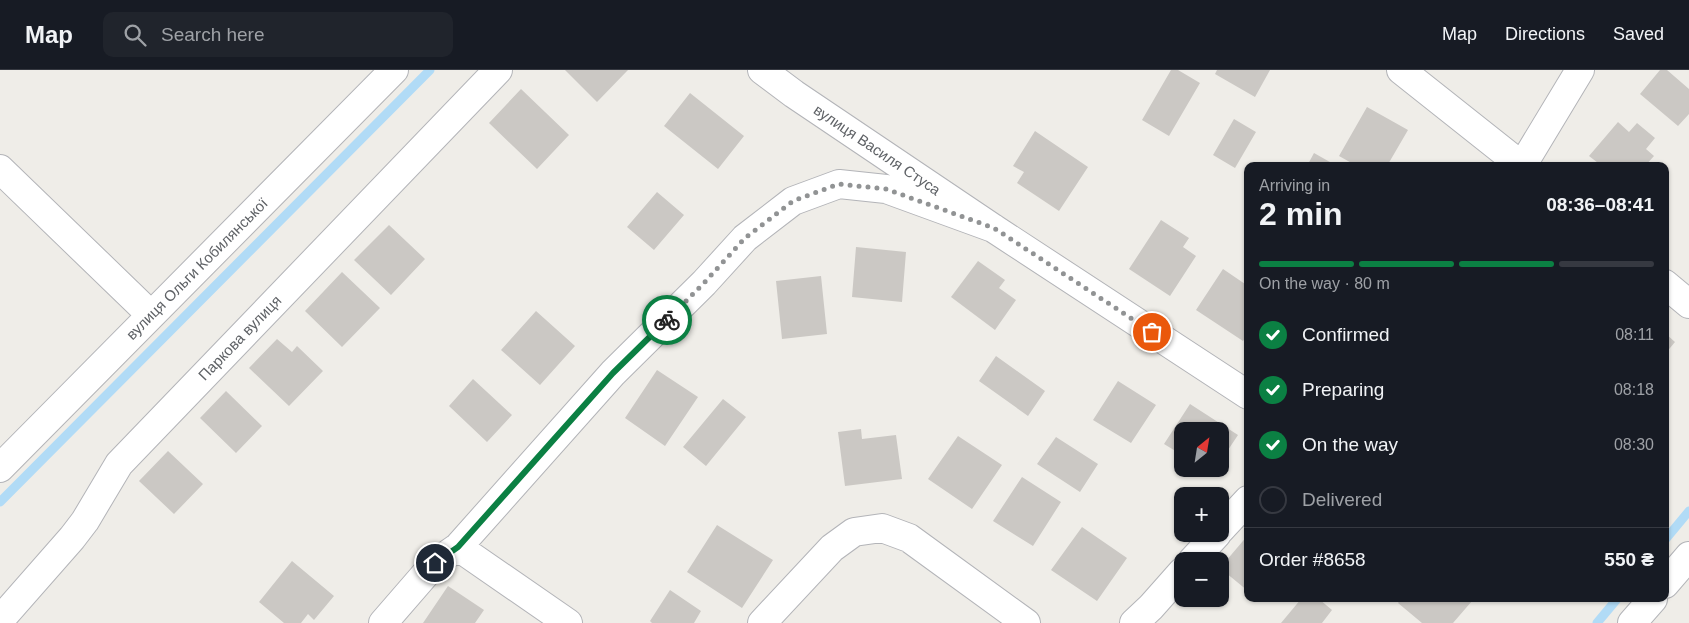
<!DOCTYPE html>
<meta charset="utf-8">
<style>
:root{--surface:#171b24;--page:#20242c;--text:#f1f3f6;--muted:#9ea1a6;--line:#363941;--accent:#0b8043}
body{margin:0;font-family:Helvetica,sans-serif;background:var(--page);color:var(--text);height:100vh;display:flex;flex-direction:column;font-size:19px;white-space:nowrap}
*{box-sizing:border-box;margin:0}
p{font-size:16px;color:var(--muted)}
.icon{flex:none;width:28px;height:28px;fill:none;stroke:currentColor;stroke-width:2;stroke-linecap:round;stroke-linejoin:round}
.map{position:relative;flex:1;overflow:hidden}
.drawer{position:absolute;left:1244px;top:92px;width:425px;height:440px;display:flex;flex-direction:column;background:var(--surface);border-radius:10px;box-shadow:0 1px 4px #0004}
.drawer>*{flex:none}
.needle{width:32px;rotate:30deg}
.buttons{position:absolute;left:1174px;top:352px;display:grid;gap:10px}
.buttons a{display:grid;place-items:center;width:55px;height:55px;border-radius:10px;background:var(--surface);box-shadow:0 1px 4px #0004;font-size:25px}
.pin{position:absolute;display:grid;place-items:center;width:42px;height:42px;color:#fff;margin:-21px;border:2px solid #fff;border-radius:50%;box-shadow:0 1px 5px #0007}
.courier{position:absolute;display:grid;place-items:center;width:50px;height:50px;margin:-25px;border:4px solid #0b8043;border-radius:50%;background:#fff;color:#222;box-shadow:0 1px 6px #0007}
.overview em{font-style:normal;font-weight:700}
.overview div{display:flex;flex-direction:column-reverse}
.overview{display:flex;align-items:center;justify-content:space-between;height:85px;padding:0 15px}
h1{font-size:32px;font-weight:700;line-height:38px}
.bar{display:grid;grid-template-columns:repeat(4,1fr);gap:8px 5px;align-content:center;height:60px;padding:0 15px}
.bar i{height:6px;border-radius:4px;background:var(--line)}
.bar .on{background:var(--accent)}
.bar p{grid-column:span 4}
.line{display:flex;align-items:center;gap:12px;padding:0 15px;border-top:1px solid var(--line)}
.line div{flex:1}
ol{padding:0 15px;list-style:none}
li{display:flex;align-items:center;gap:15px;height:55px}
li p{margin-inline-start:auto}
li .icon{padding:5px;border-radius:50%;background:var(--accent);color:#fff;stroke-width:4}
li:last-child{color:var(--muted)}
li i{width:28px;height:28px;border:2px solid var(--line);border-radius:50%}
header{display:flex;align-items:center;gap:30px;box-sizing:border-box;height:70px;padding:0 25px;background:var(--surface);border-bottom:1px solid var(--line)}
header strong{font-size:24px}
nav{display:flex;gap:28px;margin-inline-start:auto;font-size:18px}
.search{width:350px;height:45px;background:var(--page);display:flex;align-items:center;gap:12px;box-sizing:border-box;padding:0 18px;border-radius:10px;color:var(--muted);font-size:19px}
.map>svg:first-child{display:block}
</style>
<header>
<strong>Map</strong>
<div class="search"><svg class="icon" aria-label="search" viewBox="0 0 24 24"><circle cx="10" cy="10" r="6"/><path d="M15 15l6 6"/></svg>Search here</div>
<nav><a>Map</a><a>Directions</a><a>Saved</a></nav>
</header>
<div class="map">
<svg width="1689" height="553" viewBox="0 0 1689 553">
<rect width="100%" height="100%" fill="#efede8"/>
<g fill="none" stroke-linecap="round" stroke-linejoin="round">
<!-- stream -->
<path stroke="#b1dbf6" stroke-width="9" d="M0,432L430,0
M1665,470L1689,441
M1597,553L1617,529"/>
</g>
<!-- building -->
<path fill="#cbc8c4" d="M565,0H628L597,32Z
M1171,0H1178L1200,13L1169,66L1142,50Z
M1217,0H1270L1255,27L1215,4Z
M1660,0H1667L1689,19V44L1678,56L1640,24Z
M521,19L569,65L537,99L489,53Z
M690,23L744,66L718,99L664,56Z
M1367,37L1408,60L1387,96H1357L1339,86Z
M1234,49L1256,62L1235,98L1213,85Z
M1618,52L1629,62L1637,53L1655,68L1646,79L1654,86L1645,96H1602L1589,86Z
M1035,61L1088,97L1059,141L1017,113L1024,102L1013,96Z
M1314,83L1337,96H1307Z
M657,122L684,145L654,180L627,157Z
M1161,150L1189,168L1183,177L1196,186L1170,226L1129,199Z
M389,155L425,189L391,225L354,190Z
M856,177L906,182L902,232L852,227Z
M978,191L1005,210L999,218L1016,230L995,260L951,227Z
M1223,199L1248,216V264L1243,271L1196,240Z
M342,202L380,238L342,277L305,241Z
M821,206L827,264L782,269L776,211Z
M536,241L575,276L540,315L501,280Z
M1665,263L1675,272L1665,284Z
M277,269L292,282L297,276L323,301L289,336L249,298Z
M996,286L1045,321L1028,346L979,311Z
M657,300L698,327L665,376L625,348Z
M473,309L512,345L487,372L449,336Z
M1118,311L1156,335L1131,373L1093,350Z
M226,321L262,356L236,383L200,348Z
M723,329L746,347L706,396L683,377Z
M1190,334L1238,365L1220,392V361H1182V385L1164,374Z
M861,359L862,369L896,365L902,409L845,416L838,362Z
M958,366L1002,395L972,439L928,409Z
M1056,367L1098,394L1080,422L1037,394Z
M168,381L203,414L174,444L139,411Z
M1022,407L1061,432L1033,476L993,451Z
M717,455L773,490L742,538L687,502Z
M1082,457L1127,488L1097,531L1051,500Z
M1248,465V521L1220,498Z
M292,491L334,526L314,550L308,544L301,553H284L259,532Z
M448,516L484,540L475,553H423Z
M670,520L701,541L694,553H652L650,551Z
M1301,529H1319L1332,540L1322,553H1281Z
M1401,529H1469L1472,531L1453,553H1422L1398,533Z"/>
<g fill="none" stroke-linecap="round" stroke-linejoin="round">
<defs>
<path id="minor" d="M762,0L794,24L993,158L1248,325
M1401,0L1522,96
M1522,96L1580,0
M0,99L151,245
M1665,214L1689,234
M0,398L394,0
M1220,460L1248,430
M458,477L568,553
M1192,491L1217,464
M1665,514L1689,486
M0,550L72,468L85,451L119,394L498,0
M383,553L435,493L458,477L613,303L704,213L745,168L793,131L839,114L886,119L993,158
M762,553L832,478L854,462L882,458L909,468L1026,553
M1134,553L1151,537L1182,502
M1632,553L1653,529"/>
</defs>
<!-- minor casing -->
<use href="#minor" stroke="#b3b4b8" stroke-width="30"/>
<!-- minor -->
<use href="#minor" stroke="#fff" stroke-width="28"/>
</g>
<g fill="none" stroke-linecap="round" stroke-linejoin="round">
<!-- done -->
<path stroke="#919394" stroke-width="5" stroke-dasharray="0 9" d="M667,250L704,213L745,168L793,131L839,114L886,119L994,158L1152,262"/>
<!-- route -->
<path stroke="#0b8043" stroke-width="6" d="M435,493L458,477L613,303L667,250"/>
</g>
<g text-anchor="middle" stroke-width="4" stroke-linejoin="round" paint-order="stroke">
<!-- street labels -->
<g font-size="15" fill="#5f6266" stroke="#fff">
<text transform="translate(877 80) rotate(34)" y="5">вулиця Василя Стуса</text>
<text transform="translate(197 199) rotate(-45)" y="5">вулиця Ольги Кобилянської</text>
<text transform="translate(240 268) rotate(-46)" y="5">Паркова вулиця</text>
</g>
</g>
</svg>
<div class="buttons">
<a><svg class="needle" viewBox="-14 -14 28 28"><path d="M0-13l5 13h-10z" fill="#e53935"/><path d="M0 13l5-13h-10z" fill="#9ea1a6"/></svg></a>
<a>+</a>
<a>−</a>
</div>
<div class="pin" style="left:1152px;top:262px;background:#ea580c"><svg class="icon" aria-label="bag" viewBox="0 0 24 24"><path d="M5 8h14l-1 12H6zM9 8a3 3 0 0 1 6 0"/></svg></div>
<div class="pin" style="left:435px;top:493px;background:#1f2937"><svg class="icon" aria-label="home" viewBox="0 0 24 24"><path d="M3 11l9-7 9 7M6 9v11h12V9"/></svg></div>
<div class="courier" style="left:667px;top:250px"><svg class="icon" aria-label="bike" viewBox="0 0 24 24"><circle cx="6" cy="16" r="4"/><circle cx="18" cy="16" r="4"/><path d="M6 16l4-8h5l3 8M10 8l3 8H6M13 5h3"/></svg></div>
<section class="drawer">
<div class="overview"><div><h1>2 min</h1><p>Arriving in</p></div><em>08:36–08:41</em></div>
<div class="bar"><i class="on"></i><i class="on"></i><i class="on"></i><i></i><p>On the way · 80 m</p></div>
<ol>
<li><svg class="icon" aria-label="check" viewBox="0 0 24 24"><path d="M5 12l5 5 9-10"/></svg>Confirmed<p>08:11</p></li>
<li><svg class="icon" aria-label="check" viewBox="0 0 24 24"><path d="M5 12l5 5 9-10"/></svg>Preparing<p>08:18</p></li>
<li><svg class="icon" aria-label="check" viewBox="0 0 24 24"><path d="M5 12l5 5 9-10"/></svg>On the way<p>08:30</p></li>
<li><i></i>Delivered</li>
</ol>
<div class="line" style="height:65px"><div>Order #8658</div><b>550 ₴</b></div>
</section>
</div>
